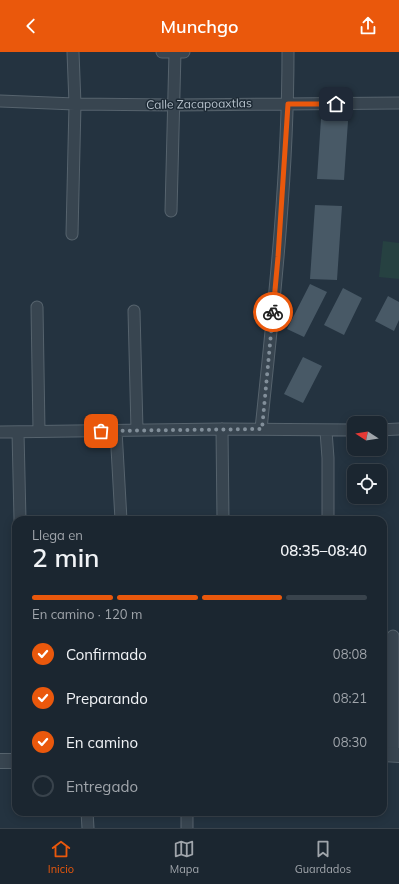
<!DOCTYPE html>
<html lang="es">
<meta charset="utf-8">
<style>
:root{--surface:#1b2630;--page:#242e38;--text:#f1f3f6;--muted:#a0a5ab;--line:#39434c;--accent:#ea580c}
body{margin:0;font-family:Mulish,sans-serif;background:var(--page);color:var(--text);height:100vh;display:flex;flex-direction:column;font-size:15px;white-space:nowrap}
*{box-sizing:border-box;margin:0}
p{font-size:13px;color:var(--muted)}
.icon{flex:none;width:22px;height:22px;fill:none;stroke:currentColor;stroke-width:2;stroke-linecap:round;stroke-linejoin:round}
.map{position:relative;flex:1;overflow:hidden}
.details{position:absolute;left:12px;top:464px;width:375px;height:300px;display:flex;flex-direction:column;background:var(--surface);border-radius:12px;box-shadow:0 2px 10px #0003,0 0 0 1px var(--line)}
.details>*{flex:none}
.needle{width:26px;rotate:282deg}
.fabs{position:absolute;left:347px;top:364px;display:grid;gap:8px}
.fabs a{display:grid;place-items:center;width:40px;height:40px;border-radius:8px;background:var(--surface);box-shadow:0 2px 10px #0003,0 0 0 1px var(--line);font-size:20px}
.pin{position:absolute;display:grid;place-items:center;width:34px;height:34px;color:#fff;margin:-17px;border-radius:8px;box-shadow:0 2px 6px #0006}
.courier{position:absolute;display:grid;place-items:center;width:40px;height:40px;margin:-20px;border:3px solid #ea580c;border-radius:50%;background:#fff;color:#222;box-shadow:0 1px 5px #0007}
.headline em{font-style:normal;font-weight:600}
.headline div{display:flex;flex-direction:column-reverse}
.headline{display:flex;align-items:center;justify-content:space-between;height:68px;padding:0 20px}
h1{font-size:26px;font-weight:600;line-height:30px}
.bar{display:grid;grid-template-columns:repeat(4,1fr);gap:6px 4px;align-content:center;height:48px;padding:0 20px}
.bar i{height:5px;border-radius:3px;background:var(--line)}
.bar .selected{background:var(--accent)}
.bar p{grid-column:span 4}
ol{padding:0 20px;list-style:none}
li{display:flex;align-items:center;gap:12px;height:44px}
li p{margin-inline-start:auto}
li .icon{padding:4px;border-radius:50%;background:var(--accent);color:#fff;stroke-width:4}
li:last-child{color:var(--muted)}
li i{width:22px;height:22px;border:2px solid var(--line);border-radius:50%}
header{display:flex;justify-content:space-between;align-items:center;height:52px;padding:0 20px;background:var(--accent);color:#fff;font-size:18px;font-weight:600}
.dock{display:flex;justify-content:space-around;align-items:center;height:56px;border-top:1px solid var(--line);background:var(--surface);font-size:11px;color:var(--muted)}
.dock a{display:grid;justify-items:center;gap:2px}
.dock .selected{color:var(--accent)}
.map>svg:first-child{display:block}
</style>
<header><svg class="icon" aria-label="back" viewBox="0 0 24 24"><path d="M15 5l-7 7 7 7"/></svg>Munchgo<svg class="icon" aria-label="share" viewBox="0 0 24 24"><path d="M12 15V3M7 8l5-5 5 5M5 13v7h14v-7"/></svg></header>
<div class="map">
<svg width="399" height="776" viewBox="0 0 399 776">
<rect width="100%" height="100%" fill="#243340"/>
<!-- green -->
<path fill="#264141" d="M383,189L399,191V227L379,225Z"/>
<!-- building -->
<path fill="#485966" d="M321,67L348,69L344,128L317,127Z
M315,153L342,154L337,228L310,227Z
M310,232L327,240L304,285L287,277Z
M343,236L362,246L344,283L324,273Z
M388,244L399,250V268L394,279L375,269Z
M303,305L322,314L303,351L284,342Z"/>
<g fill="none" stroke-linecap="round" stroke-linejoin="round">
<defs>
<path id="minor" d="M162,0H184
M0,49L75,52L174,53L399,51
M171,159L175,0
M72,182L75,52L73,0
M37,255L39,379
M134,259L137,378
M222,377L223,468
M261,377C274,252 288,126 288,0
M116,378L121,468
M380,378L399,377
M326,379L328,406V468
M0,380L222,377L354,378
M18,380L20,468
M393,702V584
M87,760L88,776
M187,760V776"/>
<path id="tertiary" d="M383,702L399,703
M0,709H16"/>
</defs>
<!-- minor casing -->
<use href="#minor" stroke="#56636d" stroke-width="13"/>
<!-- tertiary casing -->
<use href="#tertiary" stroke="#56636d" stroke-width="16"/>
<!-- minor -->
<use href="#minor" stroke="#384550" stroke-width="11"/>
<!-- tertiary -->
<use href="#tertiary" stroke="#384550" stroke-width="14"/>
</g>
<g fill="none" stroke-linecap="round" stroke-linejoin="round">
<!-- done -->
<path stroke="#828f9a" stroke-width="4" stroke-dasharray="0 7.2" d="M101,379L262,377L273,260"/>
<!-- route -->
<path stroke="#ea580c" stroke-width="5" d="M273,260L278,205L288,52H336"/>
</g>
<g text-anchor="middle" stroke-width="3" stroke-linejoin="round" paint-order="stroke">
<!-- street labels -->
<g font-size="12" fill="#b5c0ca" stroke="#1d2a35">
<text transform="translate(199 52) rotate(-1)" y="4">Calle Zacapoaxtlas</text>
</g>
</g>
</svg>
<div class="fabs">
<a><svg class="needle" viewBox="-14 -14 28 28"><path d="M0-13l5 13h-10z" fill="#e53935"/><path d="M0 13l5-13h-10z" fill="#a0a5ab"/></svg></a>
<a><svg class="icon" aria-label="locate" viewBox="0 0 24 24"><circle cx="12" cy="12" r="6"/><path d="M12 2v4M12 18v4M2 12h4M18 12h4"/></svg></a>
</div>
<div class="pin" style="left:101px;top:379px;background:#ea580c"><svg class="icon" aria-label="bag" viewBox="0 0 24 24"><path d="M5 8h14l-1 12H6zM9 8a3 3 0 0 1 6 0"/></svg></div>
<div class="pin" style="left:336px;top:52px;background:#1f2937"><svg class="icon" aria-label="home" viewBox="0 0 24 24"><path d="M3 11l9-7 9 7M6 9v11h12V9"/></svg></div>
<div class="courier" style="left:273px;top:260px"><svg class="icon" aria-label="bike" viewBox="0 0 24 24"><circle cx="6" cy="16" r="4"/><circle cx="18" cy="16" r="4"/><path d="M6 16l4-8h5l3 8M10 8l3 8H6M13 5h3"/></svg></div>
<section class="details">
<div class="headline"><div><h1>2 min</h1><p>Llega en</p></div><em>08:35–08:40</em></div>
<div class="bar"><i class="selected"></i><i class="selected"></i><i class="selected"></i><i></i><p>En camino · 120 m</p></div>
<ol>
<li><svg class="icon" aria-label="check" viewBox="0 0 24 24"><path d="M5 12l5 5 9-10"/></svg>Confirmado<p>08:08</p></li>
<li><svg class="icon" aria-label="check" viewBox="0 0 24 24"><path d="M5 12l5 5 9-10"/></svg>Preparando<p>08:21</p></li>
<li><svg class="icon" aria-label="check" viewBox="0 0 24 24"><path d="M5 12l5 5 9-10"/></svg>En camino<p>08:30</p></li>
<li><i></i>Entregado</li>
</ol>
</section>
</div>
<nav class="dock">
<a class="selected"><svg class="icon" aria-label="home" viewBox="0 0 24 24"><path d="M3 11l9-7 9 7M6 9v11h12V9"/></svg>Inicio</a>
<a><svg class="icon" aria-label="map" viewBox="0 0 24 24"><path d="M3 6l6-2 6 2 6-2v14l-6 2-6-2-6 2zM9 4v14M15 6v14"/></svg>Mapa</a>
<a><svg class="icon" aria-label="saved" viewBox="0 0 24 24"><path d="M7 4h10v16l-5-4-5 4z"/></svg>Guardados</a>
</nav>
